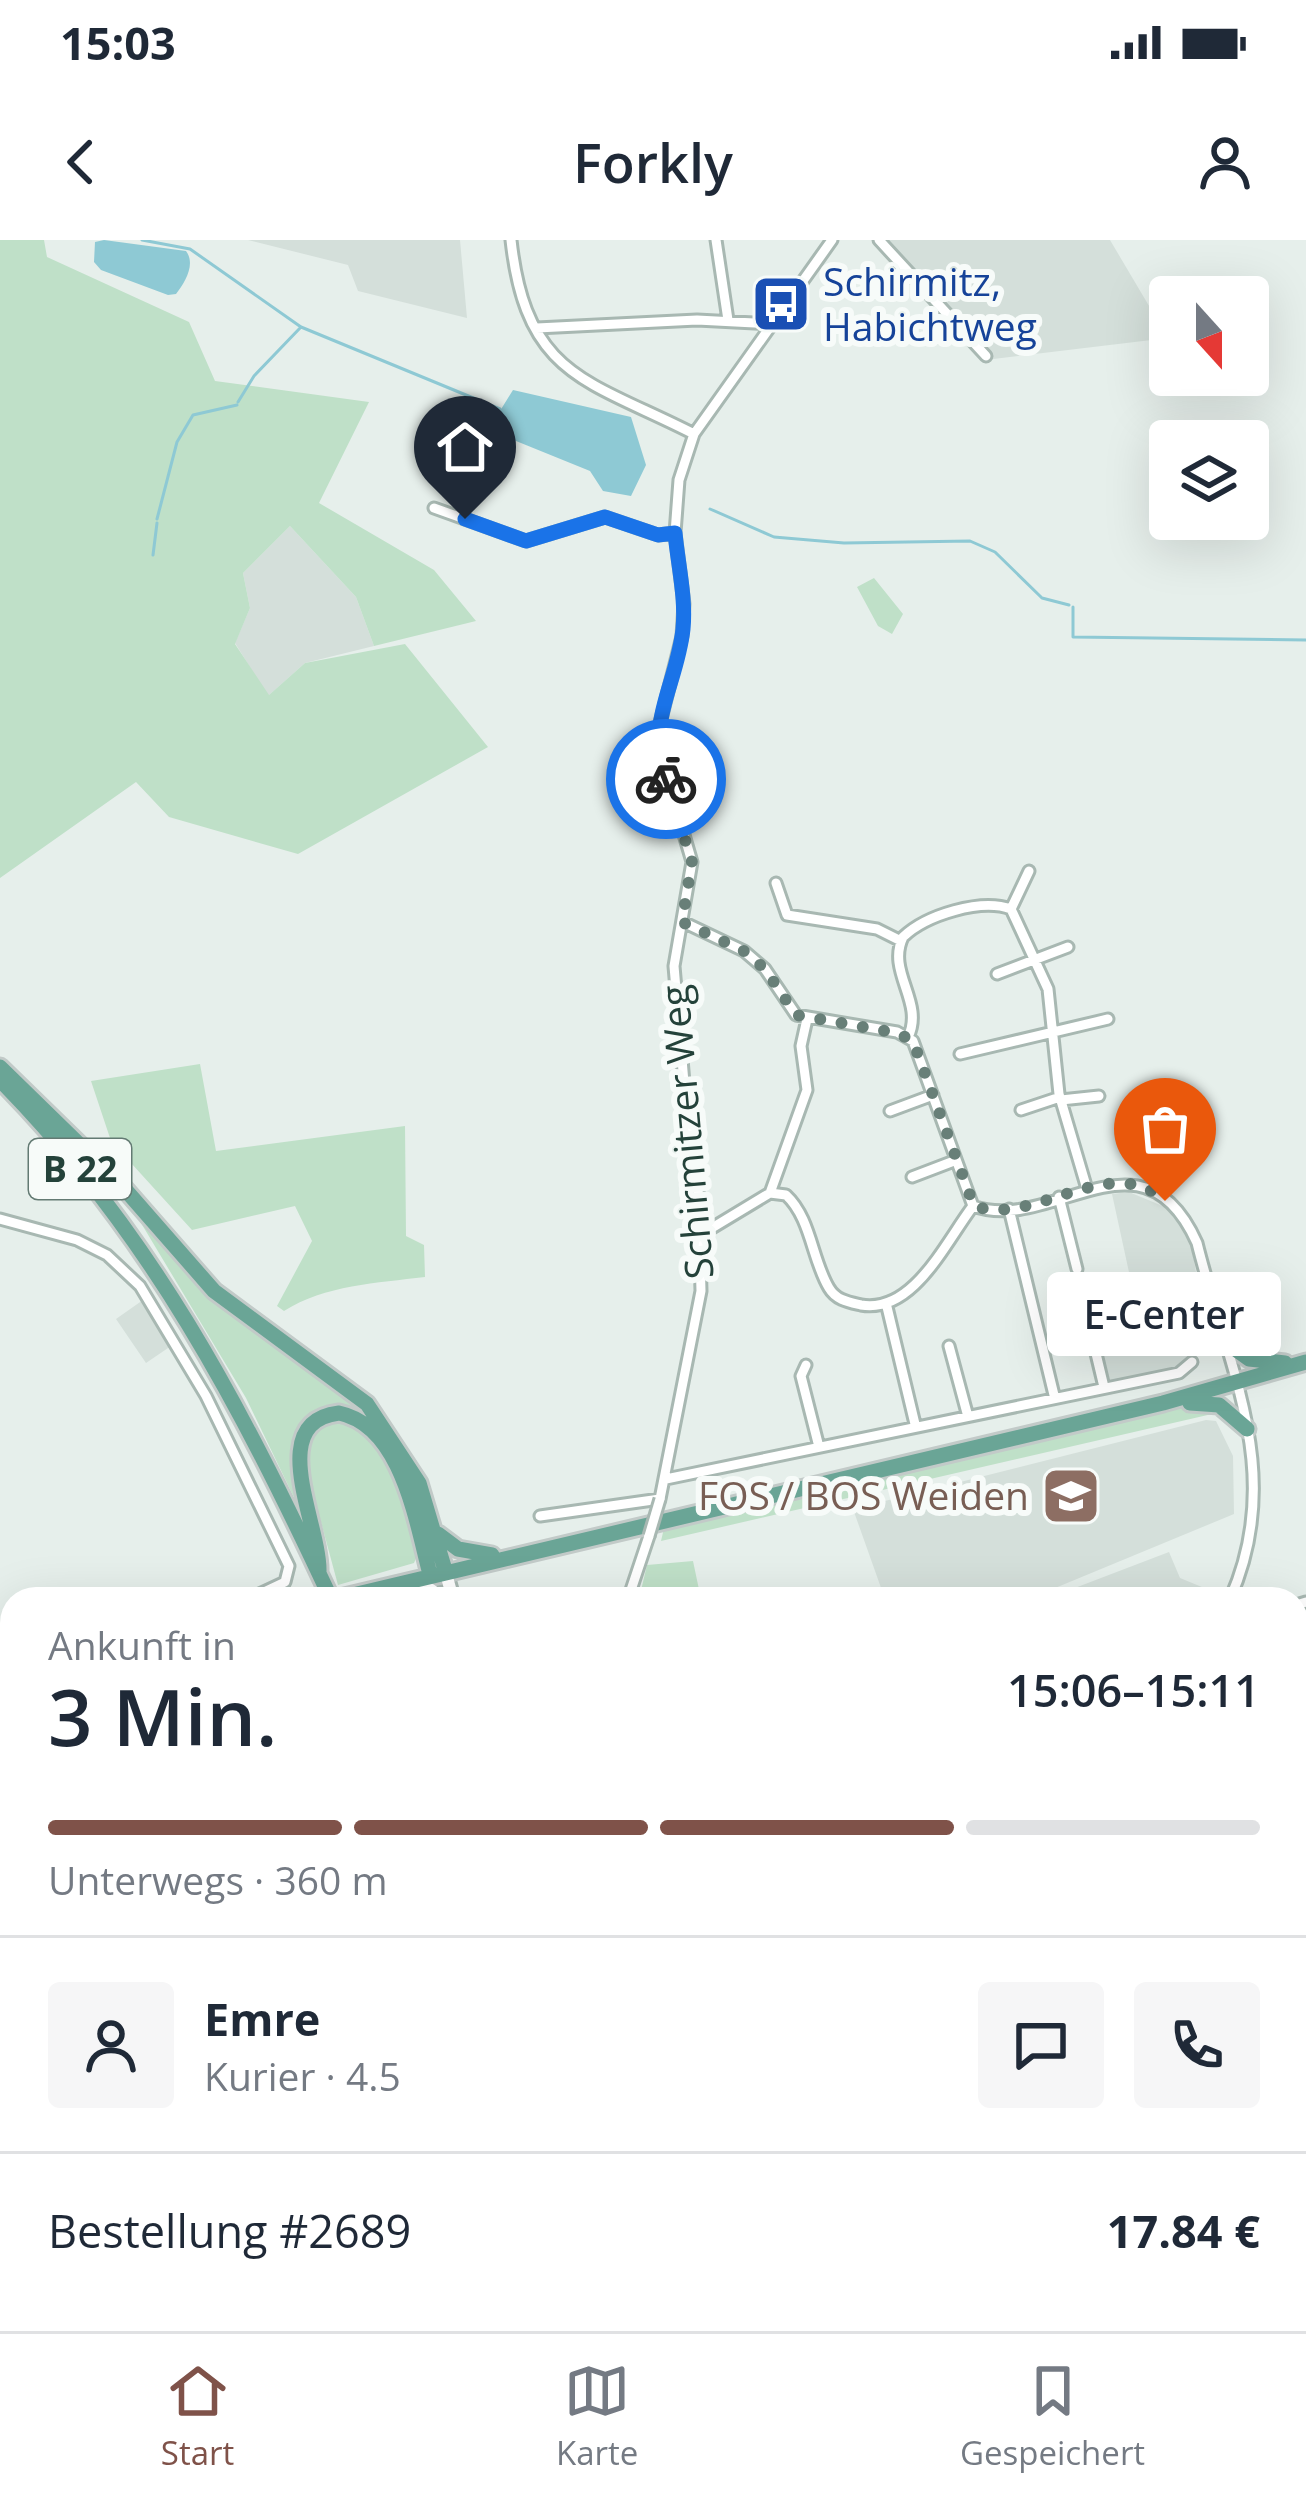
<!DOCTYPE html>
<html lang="de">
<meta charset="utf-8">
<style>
:root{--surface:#fff;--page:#f6f6f7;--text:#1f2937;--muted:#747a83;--line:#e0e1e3;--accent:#7f5249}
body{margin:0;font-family:"Open Sans",sans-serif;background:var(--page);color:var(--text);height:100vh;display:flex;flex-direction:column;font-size:45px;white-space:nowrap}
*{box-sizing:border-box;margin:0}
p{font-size:39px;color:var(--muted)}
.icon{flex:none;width:66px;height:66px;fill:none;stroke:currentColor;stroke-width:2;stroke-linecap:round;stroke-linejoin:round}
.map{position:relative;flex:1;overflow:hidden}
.panel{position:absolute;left:0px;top:1347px;width:1308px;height:744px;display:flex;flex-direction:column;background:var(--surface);border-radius:36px 36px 0 0;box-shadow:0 12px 48px #0002}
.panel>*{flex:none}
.needle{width:78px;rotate:159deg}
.buttons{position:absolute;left:1149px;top:36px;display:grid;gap:24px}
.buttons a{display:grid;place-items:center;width:120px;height:120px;border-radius:12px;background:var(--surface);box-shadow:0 12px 48px #0002;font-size:60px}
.pin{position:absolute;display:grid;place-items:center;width:102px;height:102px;color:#fff;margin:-123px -51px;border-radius:50% 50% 50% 0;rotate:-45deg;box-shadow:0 0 12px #0007}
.pin .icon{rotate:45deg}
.courier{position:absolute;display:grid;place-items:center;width:120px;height:120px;margin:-60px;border:9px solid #1a73e8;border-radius:50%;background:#fff;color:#222;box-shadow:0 3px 15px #0007}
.bubble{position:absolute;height:84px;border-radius:12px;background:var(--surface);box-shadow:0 12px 48px #0002;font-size:39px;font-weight:600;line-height:84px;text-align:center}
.overview em{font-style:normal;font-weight:600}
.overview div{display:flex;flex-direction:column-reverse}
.overview{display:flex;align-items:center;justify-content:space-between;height:204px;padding:0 48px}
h1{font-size:78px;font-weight:600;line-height:90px}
.bar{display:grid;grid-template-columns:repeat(4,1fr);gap:18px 12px;align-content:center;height:144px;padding:0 48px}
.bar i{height:15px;border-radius:9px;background:var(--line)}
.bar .selected{background:var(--accent)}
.bar p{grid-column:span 4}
.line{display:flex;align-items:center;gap:30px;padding:0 48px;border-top:3px solid var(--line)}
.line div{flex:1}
.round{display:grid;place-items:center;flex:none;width:126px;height:126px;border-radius:12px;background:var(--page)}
.status{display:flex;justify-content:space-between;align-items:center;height:84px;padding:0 60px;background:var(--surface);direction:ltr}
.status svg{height:33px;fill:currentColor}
header{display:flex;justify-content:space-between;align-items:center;height:156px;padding:0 48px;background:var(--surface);font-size:54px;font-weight:600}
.tab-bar{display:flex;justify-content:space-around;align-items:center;height:168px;border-top:3px solid var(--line);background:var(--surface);font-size:33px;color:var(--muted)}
.tab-bar a{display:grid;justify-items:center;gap:6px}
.tab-bar .selected{color:var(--accent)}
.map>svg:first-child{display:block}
</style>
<div class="status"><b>15:03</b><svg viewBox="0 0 49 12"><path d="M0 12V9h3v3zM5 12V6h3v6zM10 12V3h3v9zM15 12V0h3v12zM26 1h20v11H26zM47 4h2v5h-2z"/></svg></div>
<header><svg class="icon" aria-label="back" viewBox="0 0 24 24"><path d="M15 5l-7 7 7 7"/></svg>Forkly<svg class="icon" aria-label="person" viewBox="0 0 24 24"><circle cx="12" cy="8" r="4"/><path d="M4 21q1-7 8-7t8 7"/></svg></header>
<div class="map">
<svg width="1306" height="2091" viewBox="0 0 1306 2091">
<rect width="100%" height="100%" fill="#e6efeb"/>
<!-- built -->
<path fill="#d4dfda" d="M248,0H460L467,78L358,51L348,25Z
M888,0H1110L1168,98L985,120L893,14Z
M290,286L356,357L374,406L305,423L268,456L235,403L250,368L243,333Z
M1129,952L1165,967L1180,982L1191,1003L1209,1108L1194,1111L1181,1128L1109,1142L1082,1044L1111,1039L1114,1050L1132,1046L1112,954Z
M143,1060L171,1106L146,1123L116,1079Z
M1206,1180L1216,1181L1233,1216L1234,1274L1043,1353L1044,1359H885L853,1269Z
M1169,1312L1180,1338L1214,1352L1210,1359H1046Z"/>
<!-- green -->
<path fill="#bfe0c8" d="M0,0H44L47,17L189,82L215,141L369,162L319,263L434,330L476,381L374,406L356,357L290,286L243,333L250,368L235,404L269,455L305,423L405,404L488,507L298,614L169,577L136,542L0,638Z
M874,338L903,374L892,394L878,386L857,347Z
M200,824L216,911L405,886L406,996L424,1005L425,1037C377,1043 325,1045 284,1071L277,1066L312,1001L295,966L192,990L111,901L91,841Z
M135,973L200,1050L360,1165L368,1179L353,1169L335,1168L296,1199L293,1213L315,1301L246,1158Z
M1214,1166L1212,1174L661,1301L665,1284L1167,1169Z
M336,1177C394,1199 402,1255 420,1309L414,1323L338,1345L302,1212L307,1194Z
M693,1321L701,1359H639L647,1325Z
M964,2079H1093L1086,2091H963Z"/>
<!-- water -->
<path fill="#8ec9d4" d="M104,0L186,11C196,24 185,43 176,54L168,55L101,30L94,22L95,2Z
M513,150L631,177L646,225L631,256L603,251L590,231L496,193L495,179Z"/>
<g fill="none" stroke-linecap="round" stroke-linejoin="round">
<!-- stream -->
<path stroke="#8ec9d4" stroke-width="3" d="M142,0L190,9L301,87L500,169
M238,162L254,136L301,87
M710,269L774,297L844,303L970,301L995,312L1042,358L1069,365
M157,279L177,202L193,175L237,165
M153,315L157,283
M1073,367V397L1306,400
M0,1932L12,1936
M0,2063L12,2059"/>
<defs>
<path id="minor" d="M511,0C526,137 588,140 694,194
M716,0L728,80
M879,0L986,116
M537,88L697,80L772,84
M434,268L526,301L605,277L658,295L675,293
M776,643L787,675L877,689L901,701
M1011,669L1029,631
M683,682L744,711L765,729L796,775L897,792L913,801L973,966C1052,995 1142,880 1197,1003C1228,1129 1286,1233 1230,1359
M997,734L1068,707
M908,797C925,762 886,732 903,697C926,675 981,658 1011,669L1048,749L1059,854L1087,949
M960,814L1108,779
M1061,860L1099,856
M1021,870L1060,857
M890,871L933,855
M912,937L954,921
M770,953L786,955C811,978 812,1020 829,1048C836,1060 848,1062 861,1065C913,1074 945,1003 973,966
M1059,957L1077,1029
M1009,969L1054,1155
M0,979L77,1000L107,1015L140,1046L206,1156L289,1326L285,1342L249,1359
M702,994L770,953L807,850L801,806L807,779
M887,1067L915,1184
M1087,1076L1104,1147
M949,1106L967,1173
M806,1125L801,1136L818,1203
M666,1239L1179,1133L1192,1122
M540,1276L660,1259L701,1051L697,912L686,866L674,726L692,622L656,499L682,396L684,364L675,293L679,240L694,194L832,0
M628,1359L649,1296
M1296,1365L1306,1362
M1299,1695L1306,1693
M1296,1846L1306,1834
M435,2079L436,2091
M655,2079L678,2091
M1227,2079L1232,2091
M69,2086L79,2091
M1242,2091L1260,2079"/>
<path id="tertiary" d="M445,1330L453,1359
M406,1345L431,1350L444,1359
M1296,1873L1306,1880"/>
<path id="primary" d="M0,827L123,947L214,1051L367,1164L419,1243L445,1330
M0,840C151,993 241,1166 331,1359
M1220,1098L1249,1119L1285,1123
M1190,1163L1219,1165L1247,1189
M438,1294L458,1309L492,1315
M319,1331C320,1284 264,1182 339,1173C402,1186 416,1282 430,1334
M336,1359L1163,1163L1306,1122
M798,2079L810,2091"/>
</defs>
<!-- minor casing -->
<use href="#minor" stroke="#a8b8b2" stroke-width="15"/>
<!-- tertiary casing -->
<use href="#tertiary" stroke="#a8b8b2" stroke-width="18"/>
<!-- primary casing -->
<use href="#primary" stroke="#c2cac8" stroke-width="21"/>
<!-- minor -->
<use href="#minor" stroke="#fff" stroke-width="9"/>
<!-- tertiary -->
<use href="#tertiary" stroke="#fff" stroke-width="12"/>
<!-- primary -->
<use href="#primary" stroke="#6aa596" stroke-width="15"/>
<defs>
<path id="minor-bridge" d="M649,1296L660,1259"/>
</defs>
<!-- minor-bridge casing -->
<use href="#minor-bridge" stroke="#a8b8b2" stroke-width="15" stroke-linecap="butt"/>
<!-- minor-bridge -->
<use href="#minor-bridge" stroke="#fff" stroke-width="9"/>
</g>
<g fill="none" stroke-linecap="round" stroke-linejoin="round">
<!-- done -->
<path stroke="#687f78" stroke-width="12" stroke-dasharray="0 21.6" d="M666,539L692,622L682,682L744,711L765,729L796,775L897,793L913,801L974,966C1034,987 1110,910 1165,961"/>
<!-- route -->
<path stroke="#1a73e8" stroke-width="15" d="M465,279L526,301L605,277L658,295L675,293C678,325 686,357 683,389C677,445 645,482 666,539"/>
</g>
<!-- icons -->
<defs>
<symbol id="bus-square" viewBox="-11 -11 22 22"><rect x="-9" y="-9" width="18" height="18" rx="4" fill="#1a4fb4" stroke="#f7fbf9"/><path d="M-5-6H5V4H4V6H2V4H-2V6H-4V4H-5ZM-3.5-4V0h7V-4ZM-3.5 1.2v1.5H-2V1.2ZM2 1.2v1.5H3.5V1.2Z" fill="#fff"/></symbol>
<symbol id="school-square" viewBox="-11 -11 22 22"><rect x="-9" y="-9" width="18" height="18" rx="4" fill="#8d6e63" stroke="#f7fbf9"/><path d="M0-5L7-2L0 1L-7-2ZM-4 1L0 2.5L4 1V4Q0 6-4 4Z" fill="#fff"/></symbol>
</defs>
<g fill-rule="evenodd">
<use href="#bus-square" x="748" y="31" width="66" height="66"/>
<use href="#school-square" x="1038" y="1223" width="66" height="66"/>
</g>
<g text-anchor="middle" stroke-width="12" stroke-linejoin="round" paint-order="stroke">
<!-- shield labels -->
<rect fill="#f7fbf9" stroke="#637a73" stroke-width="3" x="29" y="899" width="102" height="60" rx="9"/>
<g font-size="36" font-weight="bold" fill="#24423a">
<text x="80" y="942">B 22</text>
</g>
<!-- transit labels -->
<g font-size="39" fill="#164399" stroke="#f7fbf9" text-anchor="start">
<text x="823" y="56">Schirmitz,<tspan x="823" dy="45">Habichtweg</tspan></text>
</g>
<!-- street labels -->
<g font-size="39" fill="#24423a" stroke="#f7fbf9">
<text transform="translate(687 892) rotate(-95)" y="14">Schirmitzer Weg</text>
</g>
<!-- education labels -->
<g font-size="39" fill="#785e54" stroke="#f7fbf9" text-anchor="end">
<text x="1029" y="1270">FOS / BOS Weiden</text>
</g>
</g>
</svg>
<div class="buttons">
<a><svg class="needle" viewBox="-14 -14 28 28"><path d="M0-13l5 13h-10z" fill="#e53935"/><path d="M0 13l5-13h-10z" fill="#747a83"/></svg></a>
<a><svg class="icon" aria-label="layers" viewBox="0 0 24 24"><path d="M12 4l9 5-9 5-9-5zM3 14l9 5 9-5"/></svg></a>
</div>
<div class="pin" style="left:1165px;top:961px;background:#ea580c"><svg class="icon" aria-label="bag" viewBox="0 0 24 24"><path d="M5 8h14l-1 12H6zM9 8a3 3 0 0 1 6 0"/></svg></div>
<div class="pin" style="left:465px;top:279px;background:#1f2937"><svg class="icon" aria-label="home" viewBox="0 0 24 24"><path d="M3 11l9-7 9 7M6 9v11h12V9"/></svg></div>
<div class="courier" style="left:666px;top:539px"><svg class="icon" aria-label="bike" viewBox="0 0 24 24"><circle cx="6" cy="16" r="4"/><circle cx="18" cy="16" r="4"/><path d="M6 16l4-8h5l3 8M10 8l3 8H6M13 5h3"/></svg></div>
<div class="bubble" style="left:1047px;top:1032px;width:234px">E-Center</div>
<section class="panel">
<div class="overview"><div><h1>3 Min.</h1><p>Ankunft in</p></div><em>15:06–15:11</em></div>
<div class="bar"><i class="selected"></i><i class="selected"></i><i class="selected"></i><i></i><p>Unterwegs · 360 m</p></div>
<div class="line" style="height:216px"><a class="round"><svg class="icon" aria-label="person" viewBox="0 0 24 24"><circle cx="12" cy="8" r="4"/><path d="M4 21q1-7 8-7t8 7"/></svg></a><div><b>Emre</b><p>Kurier · 4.5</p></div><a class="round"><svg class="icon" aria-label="chat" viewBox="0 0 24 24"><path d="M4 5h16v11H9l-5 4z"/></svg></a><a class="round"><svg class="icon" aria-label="phone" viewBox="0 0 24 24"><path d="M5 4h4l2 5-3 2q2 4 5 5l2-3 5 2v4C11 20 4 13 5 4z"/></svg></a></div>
<div class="line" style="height:156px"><div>Bestellung #2689</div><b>17.84 €</b></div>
</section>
</div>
<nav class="tab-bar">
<a class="selected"><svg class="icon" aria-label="home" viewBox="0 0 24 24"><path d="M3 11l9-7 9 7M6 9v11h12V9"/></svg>Start</a>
<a><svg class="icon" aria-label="map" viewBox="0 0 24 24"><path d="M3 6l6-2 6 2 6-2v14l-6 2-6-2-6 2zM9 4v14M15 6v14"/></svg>Karte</a>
<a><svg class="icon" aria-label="saved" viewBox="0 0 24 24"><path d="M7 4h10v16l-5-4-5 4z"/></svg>Gespeichert</a>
</nav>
